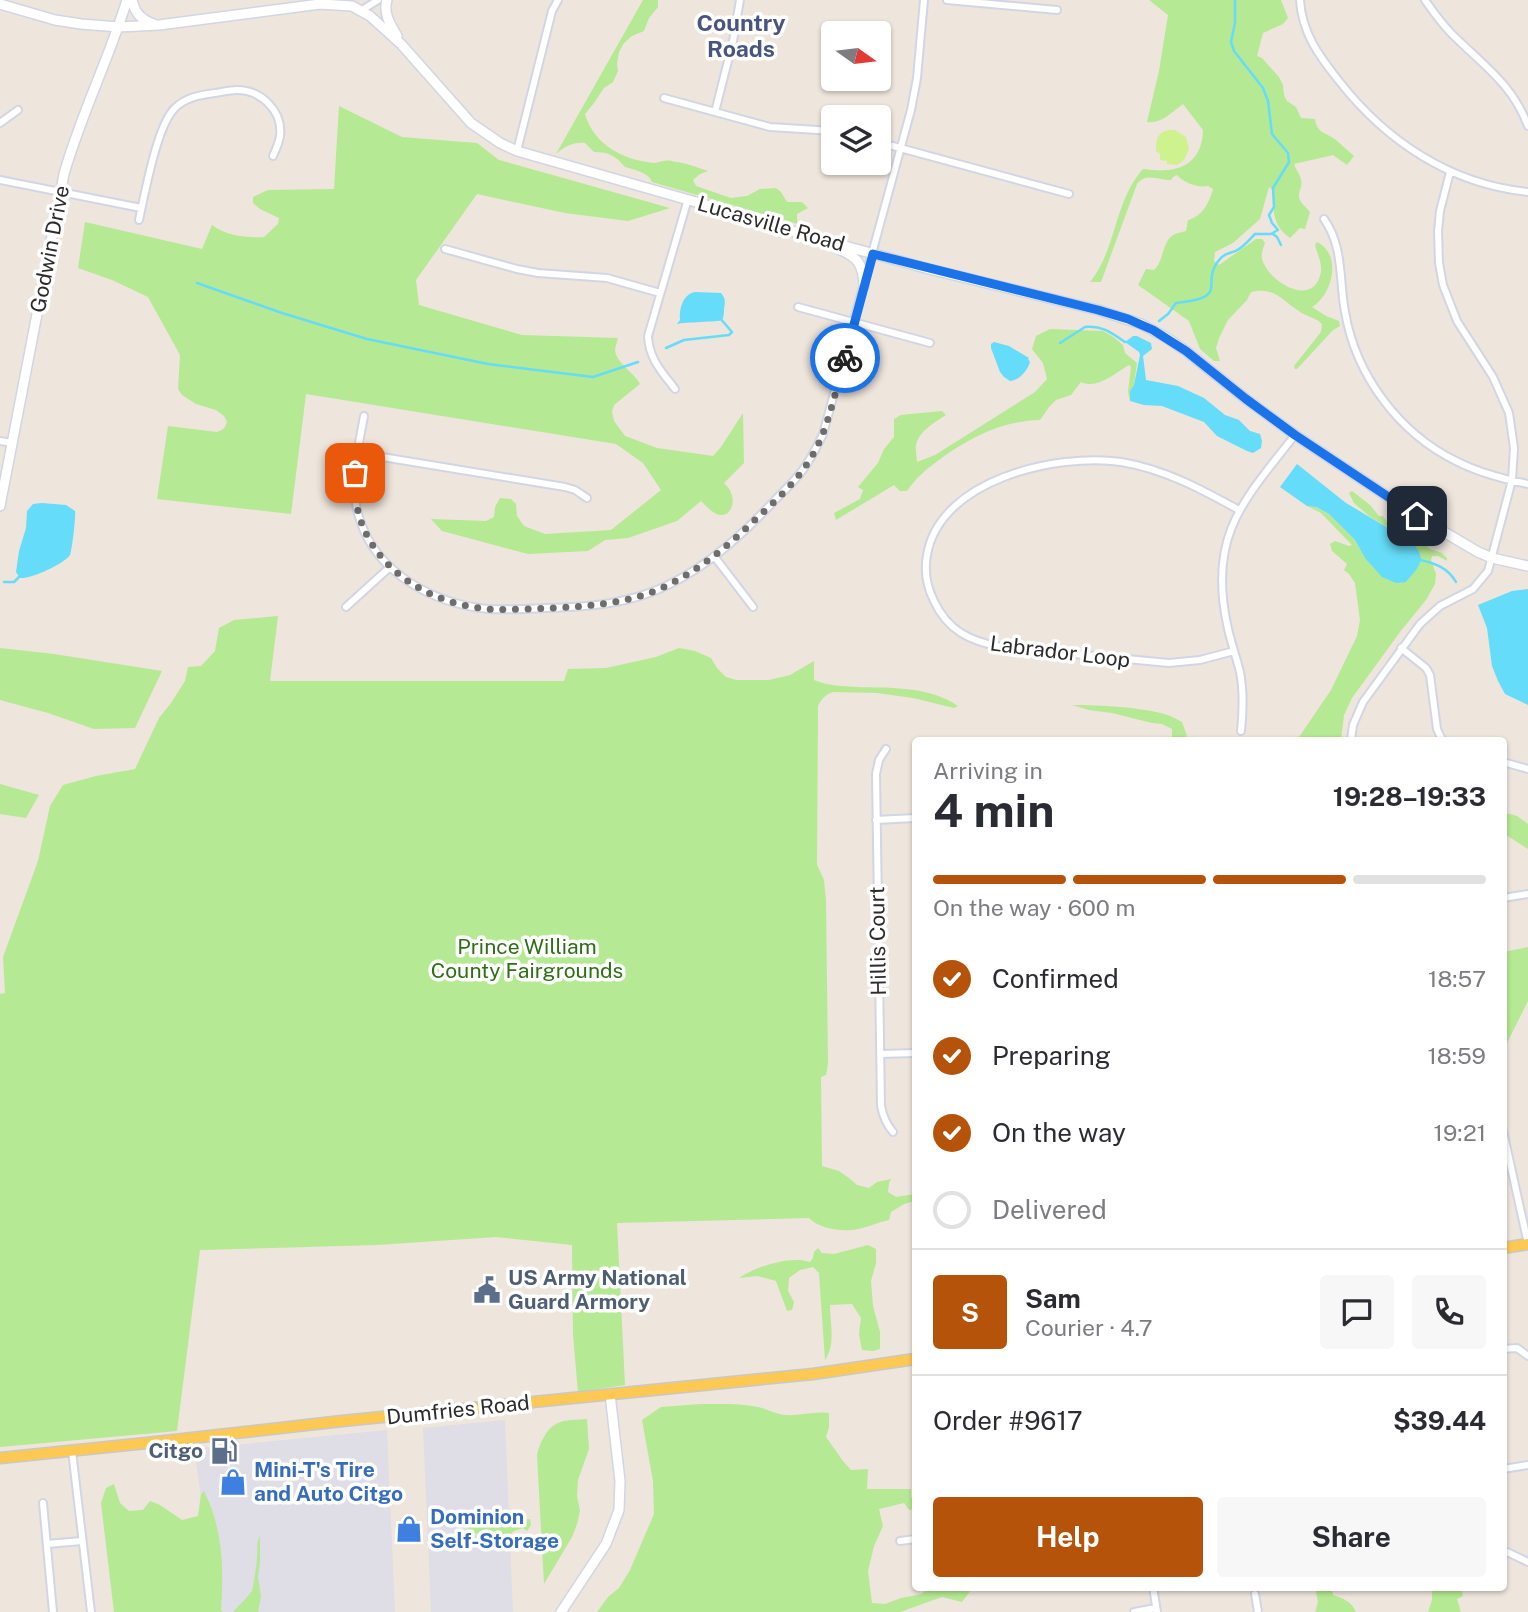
<!DOCTYPE html>
<meta charset="utf-8">
<style>
:root{--surface:#fff;--page:#f7f7f7;--text:#2b2b33;--muted:#7c7c81;--line:#e1e1e2;--accent:#b45309}
body{margin:0;font-family:"Public Sans",sans-serif;background:var(--page);color:var(--text);height:100vh;display:flex;flex-direction:column;font-size:26px;white-space:nowrap}
*{box-sizing:border-box;margin:0}
p{font-size:23px;color:var(--muted)}
.icon{flex:none;width:38px;height:38px;fill:none;stroke:currentColor;stroke-width:2;stroke-linecap:round;stroke-linejoin:round}
.map{position:relative;flex:1;overflow:hidden}
.drawer{position:absolute;left:912px;top:737px;width:595px;height:854px;display:flex;flex-direction:column;background:var(--surface);border-radius:7px;box-shadow:0 2px 5px #0004}
.drawer>*{flex:none}
.needle{width:46px;rotate:104deg}
.fabs{position:absolute;left:821px;top:21px;display:grid;gap:14px}
.fabs a{display:grid;place-items:center;width:70px;height:70px;border-radius:7px;background:var(--surface);box-shadow:0 2px 5px #0004;font-size:35px}
.pin{position:absolute;display:grid;place-items:center;width:60px;height:60px;color:#fff;margin:-30px;border-radius:14px;box-shadow:0 4px 10px #0006}
.courier{position:absolute;display:grid;place-items:center;width:70px;height:70px;margin:-35px;border:5px solid #1a73e8;border-radius:50%;background:#fff;color:#222;box-shadow:0 2px 9px #0007}
.head em{font-style:normal;font-weight:700}
.head div{display:flex;flex-direction:column-reverse}
.head{display:flex;align-items:center;justify-content:space-between;height:119px;padding:0 21px}
h1{font-size:46px;font-weight:700;line-height:52px}
.bar{display:grid;grid-template-columns:repeat(4,1fr);gap:10px 7px;align-content:center;height:84px;padding:0 21px}
.bar i{height:9px;border-radius:5px;background:var(--line)}
.bar .active{background:var(--accent)}
.bar p{grid-column:span 4}
.line{display:flex;align-items:center;gap:18px;padding:0 21px;border-top:2px solid var(--line)}
.line div{flex:1}
.round{display:grid;place-items:center;flex:none;width:74px;height:74px;border-radius:7px;background:var(--page)}
ol{padding:0 21px;list-style:none}
li{display:flex;align-items:center;gap:21px;height:77px}
li p{margin-inline-start:auto}
li .icon{padding:7px;border-radius:50%;background:var(--accent);color:#fff;stroke-width:4}
li:last-child{color:var(--muted)}
li i{width:38px;height:38px;border:4px solid var(--line);border-radius:50%}
.cta{display:flex;gap:14px;margin-top:auto;padding:14px 21px}
.cta a{flex:1;height:80px;border-radius:7px;background:var(--accent);color:#fff;font-size:28px;font-weight:700;line-height:80px;text-align:center}
.cta a+a{background:var(--page);color:var(--text)}
.map>svg:first-child{display:block}
</style>
<div class="map">
<svg width="1528" height="1612" viewBox="0 0 1528 1612">
<rect width="100%" height="100%" fill="#eee5dc"/>
<!-- industrial -->
<path fill="#dfdde6" d="M505,1420L513,1612H431L423,1428Z
M387,1430L395,1612H218L194,1449Z"/>
<!-- green -->
<path fill="#b6e993" d="M643,0H658V7L649,18L644,31L632,36L624,43L619,52L617,64L618,71L613,82L604,88L594,103L585,114C594,145 623,160 654,163C657,163 661,161 665,161C668,160 672,161 676,162C687,163 698,168 708,171L700,174L693,180L696,186L731,198L747,196L760,189L776,188L781,192L787,202H802L808,208L797,214V219L798,224L652,182C648,172 635,170 625,167C616,156 609,152 594,152L585,143C572,142 566,146 556,154Z
M1149,0H1281L1288,18L1283,24L1263,33L1257,56L1262,58L1279,77L1283,85L1284,95L1287,101L1296,107L1301,118L1315,119C1317,134 1326,132 1336,140C1342,145 1348,151 1354,156L1347,165L1333,155L1294,164C1296,170 1300,174 1301,180C1303,187 1298,191 1299,197C1300,203 1307,208 1310,212L1305,229L1300,228L1290,238C1273,227 1272,209 1274,191L1269,187L1260,219L1233,243L1215,252L1214,261L1219,265L1256,239H1262L1265,243C1262,250 1260,258 1264,264C1273,284 1314,308 1321,272C1322,262 1317,253 1315,245L1317,242C1343,255 1332,295 1312,307L1326,316L1339,321L1340,326L1333,330L1297,369H1295L1294,366L1321,332L1322,324C1316,318 1309,317 1302,313C1283,302 1276,286 1251,292L1247,300L1228,320L1219,338L1216,348L1220,361H1214L1200,349L1189,321L1138,285L1146,269L1154,270C1165,260 1161,241 1175,234C1178,233 1182,232 1186,231L1188,220C1203,216 1209,203 1213,189L1208,186C1197,188 1184,183 1177,175L1173,177L1171,180C1159,180 1145,172 1137,184L1101,282H1090C1117,249 1114,201 1143,169C1175,174 1202,167 1203,130L1183,104C1172,112 1161,124 1147,122L1159,71L1168,15Z
M339,106L402,137L477,143L499,160L670,208L628,221L565,213L477,194L416,280L419,305L522,335L618,338C617,342 616,345 615,349C615,363 635,373 640,384L614,405L612,412L614,421L625,436L657,448L713,456L721,447L743,413L744,463L724,483C727,486 730,489 731,493C735,501 732,516 720,515C713,514 706,506 701,501L677,521L628,538L605,540L588,551L528,554L442,531L431,519L486,521L494,517L495,507L500,498L511,499L516,504L517,516L524,526L545,534L611,530L661,490L643,463L616,444L306,394L291,514L157,499L168,426L217,432L222,430L225,427L227,422L224,416L216,410L196,404L182,395L178,389L180,355L148,297L112,280L78,268L85,222L202,249L212,225C226,236 247,238 264,237L278,224L279,218L260,209L253,203V197L268,190L334,189Z
M1050,329L1103,331L1112,336L1123,345L1125,353L1137,363L1134,385L1130,391V401L1128,392L1131,367L1129,365C1115,373 1097,390 1081,382L1071,395L1056,400L1049,407L1040,420C1003,421 973,436 943,457C929,467 917,476 907,491H900L894,485L836,520L834,513L860,499L863,490L858,487L878,463L884,449L894,437V419L901,415L942,411L946,415C935,422 919,431 916,445C915,449 917,457 917,462L935,455L1035,392L1047,379L1043,363L1032,349L1036,336Z
M1352,491L1370,505L1379,516H1383L1387,522L1423,542L1430,549L1442,553L1447,558V561L1438,556H1432L1431,560L1436,574L1435,584L1426,600L1400,632L1352,698L1344,715L1341,740H1297L1331,690L1357,636L1360,620L1355,583L1349,574L1344,570L1347,564L1332,551L1330,544L1335,541L1349,546L1352,545L1321,513L1307,506L1315,507L1329,514L1355,540L1365,558L1406,582L1418,567L1410,541L1369,516L1354,503L1349,493Z
M278,616L270,681H564L568,669L606,668L656,657L679,648L695,651L711,658L717,668L726,677L736,680H769L790,675L814,661V680C828,686 842,686 857,687C890,688 930,686 958,706L954,708L913,698L877,693L833,692C826,694 821,699 818,706L817,865L824,880L826,901L828,1064L826,1075L821,1077L822,1166L839,1171L849,1178L857,1185L869,1188L877,1182L891,1179L889,1183L888,1192L896,1197L915,1194V1201L904,1204L891,1212L889,1220C879,1222 871,1226 862,1228C846,1233 821,1230 809,1218L617,1223L625,1385L578,1392L573,1335L572,1245L496,1237L377,1245L200,1250L177,1431L0,1447V994L5,993L3,957L38,861L50,806L63,785L96,776L135,769L159,718L171,703L185,681L188,667L201,666L215,651L219,628L234,620Z
M0,648L54,654L162,671L135,728L94,729L48,713L0,700Z
M1072,705C1098,705 1143,707 1167,715C1172,716 1178,720 1182,722L1187,736L1186,740H1172V729L1162,724L1152,723L1112,713L1089,710Z
M0,784L39,795L26,818L0,814Z
M1503,812L1517,816L1528,824V849L1503,833Z
M1528,947V1001L1503,1051V952Z
M868,1245L876,1249V1263L871,1281L873,1306L880,1332V1349L873,1351L862,1350L859,1334L861,1318L852,1304L830,1305C830,1323 836,1344 825,1360L819,1273L813,1267L800,1270L789,1278L788,1291L794,1302L792,1310L787,1311L776,1281L757,1276L739,1278C755,1267 791,1255 810,1262L813,1258L814,1252L818,1248L822,1253L834,1254Z
M701,1404C720,1404 739,1403 758,1407C767,1409 775,1414 785,1415C800,1416 814,1411 829,1413V1427L826,1437L843,1461L851,1470L868,1469L867,1489H911V1498H915V1509L909,1510L904,1503L879,1509L883,1526L874,1546L868,1571L872,1603L885,1604L901,1598L922,1594L929,1587H975L971,1590L962,1602L942,1597L900,1612H597L608,1597L619,1588L630,1570L654,1514L653,1481L642,1420L661,1407Z
M587,1419L589,1449L578,1480L577,1496L580,1511L577,1524L572,1537L544,1584L537,1455C539,1445 546,1429 556,1424C564,1419 578,1420 587,1419Z
M114,1484L120,1503L129,1511L143,1510L150,1501L160,1505L182,1520L198,1516L201,1494L204,1491C223,1529 224,1569 221,1610L223,1612H114L101,1503L106,1488Z
M489,1519L500,1521L530,1519L531,1525L527,1531L523,1528L514,1531L499,1545L482,1534L469,1533L468,1524L475,1522H486Z
M260,1536V1562L258,1577L261,1596L258,1612H233C239,1605 247,1598 252,1591C253,1588 257,1563 257,1558C258,1549 256,1544 260,1536Z
M1315,1587H1332L1333,1595C1343,1598 1352,1602 1356,1612H1315L1318,1602Z
M1432,1587H1461L1463,1596L1457,1599L1461,1612H1428L1432,1600Z"/>
<!-- pitch -->
<path fill="#cef28e" d="M1175,130L1186,137L1189,149L1184,160L1177,165L1167,164V161L1160,160V154L1156,151C1156,137 1159,129 1175,130Z"/>
<!-- water -->
<path fill="#65dcf9" d="M695,292L721,293C726,299 725,302 724,309C724,312 724,317 722,320C719,322 684,322 677,324L680,320C679,309 683,294 695,292Z
M1133,336H1137L1151,343L1152,349L1143,356L1146,380L1178,386L1204,398L1225,415L1239,420L1250,431L1260,434L1262,441L1261,448L1253,453L1247,451L1217,436L1204,422L1162,406L1144,405L1130,401V391L1134,385L1140,355L1139,352L1125,342Z
M994,342L1009,346L1029,358L1028,359L1030,362C1027,371 1020,380 1010,381L1004,377L1000,372L991,348V344Z
M1297,464L1346,503L1410,541C1428,558 1421,565 1406,582L1396,583L1382,577L1365,558L1355,540L1329,514L1316,507L1307,506L1280,487Z
M42,503L66,505L75,511C76,516 72,551 70,555C64,564 31,579 20,578L16,572L19,551L26,528L27,511L33,504Z
M1528,589V705L1505,694L1498,681L1492,666L1487,628L1478,605L1512,591Z"/>
<g fill="none" stroke-linecap="round" stroke-linejoin="round">
<!-- stream -->
<path stroke="#65dcf9" stroke-width="2.5" d="M1273,234L1277,237L1281,245
M197,283L282,313L367,339L488,364L593,377L638,362
M1159,321L1168,314L1176,303C1233,297 1198,284 1220,259C1225,252 1232,254 1239,249C1245,245 1250,239 1255,234H1271L1278,230L1272,223L1269,215L1274,207L1273,188L1289,162L1288,153L1272,134L1268,101L1263,88L1234,51L1231,42L1235,23V0
M1060,343L1085,327C1102,325 1112,333 1125,342
M666,348L684,340L729,335L732,332L719,317
M1420,560C1435,563 1448,568 1456,582
M4,582H14L19,577"/>
<defs>
<path id="street" d="M947,0L1057,10
M1300,0C1302,33 1319,56 1339,81C1386,141 1450,184 1528,192
M1425,0C1434,13 1444,27 1456,38C1486,67 1513,86 1528,126
M362,10L378,0
M664,98L770,127L833,131
M715,112L733,41L740,0
M0,123L18,110
M878,142L1069,194
M517,151L552,11L558,0
M0,180L141,208
M1324,219C1344,247 1339,281 1345,312C1356,376 1399,433 1456,461C1479,473 1503,479 1528,484
M139,220C145,193 157,125 175,108C186,97 201,95 215,93C222,92 230,90 237,90C261,90 283,111 280,136C279,143 276,149 273,156
M445,249L517,269L538,273L607,278L660,293
M798,307L930,343
M675,389C662,372 649,359 648,336L688,199
M364,416C358,450 348,486 360,520C377,574 435,604 488,609C507,610 527,609 546,608C589,607 631,604 670,584C711,564 746,531 777,498C788,487 800,476 808,462C814,453 818,444 823,434L911,110L917,78L924,0
M0,441L12,443
M358,453L565,487L575,490L587,498
M714,556L753,607
M346,607L390,567
M1401,648L1426,668L1430,675L1437,729L1442,740
M1234,651L1200,660L1169,663L1001,647C970,641 948,631 934,601C927,587 924,571 927,555C940,479 1057,453 1121,462C1164,469 1201,489 1239,510
M1241,731C1243,711 1244,692 1240,672C1236,656 1230,640 1227,624C1208,535 1244,500 1295,435
M1351,740L1353,725L1363,702L1420,624L1440,606L1473,589L1488,571L1512,480L1514,448L1509,413L1493,377L1457,321L1443,285L1439,263L1438,231L1440,211L1450,172
M886,749L879,760L876,774L881,1106C883,1117 886,1124 893,1132
M1503,762L1528,769
M876,820L915,818
M1503,898L1528,894
M880,1054L915,1053
M1503,1131L1528,1244
M1503,1349L1517,1348L1528,1356
M72,1451L91,1612
M1503,1469L1528,1465
M43,1503L53,1612
M900,1541L915,1539
M47,1544L82,1541
M1507,1552L1528,1562
M1153,1587L1157,1612
M1255,1594L1258,1612
M1134,1612L1156,1608"/>
<path id="secondary" d="M132,0C135,13 141,20 154,24
M387,0C383,13 390,24 397,36
M0,4L55,20L81,24L119,27L159,25L320,4L352,6L370,16L401,44L471,123L500,143L517,151L724,210L812,237L929,269L1098,310L1141,324L1167,338L1186,351L1246,399L1295,435L1417,516L1478,552L1492,558L1528,566
M836,248C858,257 863,263 864,286
M0,506L64,174C81,114 109,59 127,0
M561,1612L606,1544L619,1510L620,1481L610,1394"/>
<path id="primary" d="M1503,1248L1528,1244
M0,1458L156,1442L342,1421L813,1374L915,1359"/>
</defs>
<!-- street casing -->
<use href="#street" stroke="#d1d6e5" stroke-width="10"/>
<!-- secondary casing -->
<use href="#secondary" stroke="#d1d6e5" stroke-width="12"/>
<!-- primary casing -->
<use href="#primary" stroke="#c8c8c8" stroke-width="13"/>
<!-- street -->
<use href="#street" stroke="#fff" stroke-width="6"/>
<!-- secondary -->
<use href="#secondary" stroke="#fff" stroke-width="9"/>
<!-- primary -->
<use href="#primary" stroke="#fdc952" stroke-width="10"/>
</g>
<g fill="none" stroke-linecap="round" stroke-linejoin="round">
<!-- done -->
<path stroke="#6f6c69" stroke-width="7" stroke-dasharray="0 12.6" d="M355,473C349,551 414,602 487,609C508,610 530,609 551,608C594,606 636,603 674,582C706,565 732,542 758,517C780,497 802,476 816,449C830,421 836,388 845,358"/>
<!-- route -->
<path stroke="#1a73e8" stroke-width="9" d="M845,358L873,254L1098,310L1128,319L1153,330L1186,351L1246,399L1295,435L1417,516"/>
</g>
<!-- icons -->
<defs>
<symbol id="civic-bare" viewBox="-9 -9 18 18"><path d="M-.6-6.5H3V-4.5H.6V-3L4-1V1h2V6H-6V1h2V-1L-.6-3ZM-1.2 2.5V6h2.4V2.5Z" fill="#5c6f8a" stroke="#fff" stroke-width="2.5" paint-order="stroke"/></symbol>
<symbol id="fuel-bare" viewBox="-9 -9 18 18"><path d="M-5.5-6h7V0h2V4h1.3V-2.5L3-4.5l.8-.8L6-3V5H2.5V1h-1V6h-7ZM-4.2-4.7v3.2H.2V-4.7Z" fill="#5c6f8a" stroke="#fff" stroke-width="2.5" paint-order="stroke"/></symbol>
<symbol id="shop-bare" viewBox="-9 -9 18 18"><path d="M-5-2.5h2.3a2.7 3.5 0 0 1 5.4 0H5L5.5 6h-11ZM-1.5-2.5h3a1.5 2.3 0 0 0-3 0Z" fill="#3f7fe0" stroke="#fff" stroke-width="2.5" paint-order="stroke"/></symbol>
</defs>
<g fill-rule="evenodd">
<use href="#civic-bare" x="468" y="1271" width="38" height="38"/>
<use href="#fuel-bare" x="205" y="1432" width="38" height="38"/>
<use href="#shop-bare" x="214" y="1463" width="38" height="38"/>
<use href="#shop-bare" x="390" y="1510" width="38" height="38"/>
</g>
<g text-anchor="middle" stroke-width="7" stroke-linejoin="round" paint-order="stroke">
<!-- street labels -->
<g font-size="21" fill="#2b2b2b" stroke="#fff">
<text transform="translate(771 224) rotate(16)" y="7">Lucasville Road</text>
<text transform="translate(50 249) rotate(-79)" y="7">Godwin Drive</text>
<text transform="translate(1060 652) rotate(7)" y="7">Labrador Loop</text>
<text transform="translate(878 941) rotate(-91)" y="7">Hillis Court</text>
<text transform="translate(458 1410) rotate(-6)" y="7">Dumfries Road</text>
</g>
<!-- park labels -->
<g font-size="21" fill="#2d6f14" stroke="#fff">
<text x="527" y="954">Prince William<tspan x="527" dy="24">County Fairgrounds</tspan></text>
</g>
<!-- service labels -->
<g font-size="21" font-weight="bold" fill="#4e5e75" stroke="#fff" text-anchor="start">
<text x="508" y="1285">US Army National<tspan x="508" dy="24">Guard Armory</tspan></text>
<text x="203" y="1458" text-anchor="end">Citgo</text>
</g>
<!-- shop labels -->
<g font-size="21" font-weight="bold" fill="#366cbe" stroke="#fff" text-anchor="start">
<text x="254" y="1477">Mini-T's Tire<tspan x="254" dy="24">and Auto Citgo</tspan></text>
<text x="430" y="1524">Dominion<tspan x="430" dy="24">Self-Storage</tspan></text>
</g>
<!-- neighbourhood labels -->
<g font-size="23" font-weight="bold" fill="#475580" stroke="#fff">
<text x="741" y="31">Country<tspan x="741" dy="26">Roads</tspan></text>
</g>
</g>
</svg>
<div class="fabs">
<a><svg class="needle" viewBox="-14 -14 28 28"><path d="M0-13l5 13h-10z" fill="#e53935"/><path d="M0 13l5-13h-10z" fill="#7c7c81"/></svg></a>
<a><svg class="icon" aria-label="layers" viewBox="0 0 24 24"><path d="M12 4l9 5-9 5-9-5zM3 14l9 5 9-5"/></svg></a>
</div>
<div class="pin" style="left:355px;top:473px;background:#ea580c"><svg class="icon" aria-label="bag" viewBox="0 0 24 24"><path d="M5 8h14l-1 12H6zM9 8a3 3 0 0 1 6 0"/></svg></div>
<div class="pin" style="left:1417px;top:516px;background:#1f2937"><svg class="icon" aria-label="home" viewBox="0 0 24 24"><path d="M3 11l9-7 9 7M6 9v11h12V9"/></svg></div>
<div class="courier" style="left:845px;top:358px"><svg class="icon" aria-label="bike" viewBox="0 0 24 24"><circle cx="6" cy="16" r="4"/><circle cx="18" cy="16" r="4"/><path d="M6 16l4-8h5l3 8M10 8l3 8H6M13 5h3"/></svg></div>
<section class="drawer">
<div class="head"><div><h1>4 min</h1><p>Arriving in</p></div><em>19:28–19:33</em></div>
<div class="bar"><i class="active"></i><i class="active"></i><i class="active"></i><i></i><p>On the way · 600 m</p></div>
<ol>
<li><svg class="icon" aria-label="check" viewBox="0 0 24 24"><path d="M5 12l5 5 9-10"/></svg>Confirmed<p>18:57</p></li>
<li><svg class="icon" aria-label="check" viewBox="0 0 24 24"><path d="M5 12l5 5 9-10"/></svg>Preparing<p>18:59</p></li>
<li><svg class="icon" aria-label="check" viewBox="0 0 24 24"><path d="M5 12l5 5 9-10"/></svg>On the way<p>19:21</p></li>
<li><i></i>Delivered</li>
</ol>
<div class="line" style="height:126px"><b class="round" style="background:var(--accent);color:#fff">S</b><div><b>Sam</b><p>Courier · 4.7</p></div><a class="round"><svg class="icon" aria-label="chat" viewBox="0 0 24 24"><path d="M4 5h16v11H9l-5 4z"/></svg></a><a class="round"><svg class="icon" aria-label="phone" viewBox="0 0 24 24"><path d="M5 4h4l2 5-3 2q2 4 5 5l2-3 5 2v4C11 20 4 13 5 4z"/></svg></a></div>
<div class="line" style="height:91px"><div>Order #9617</div><b>$39.44</b></div>
<div class="cta"><a>Help</a><a>Share</a></div>
</section>
</div>
